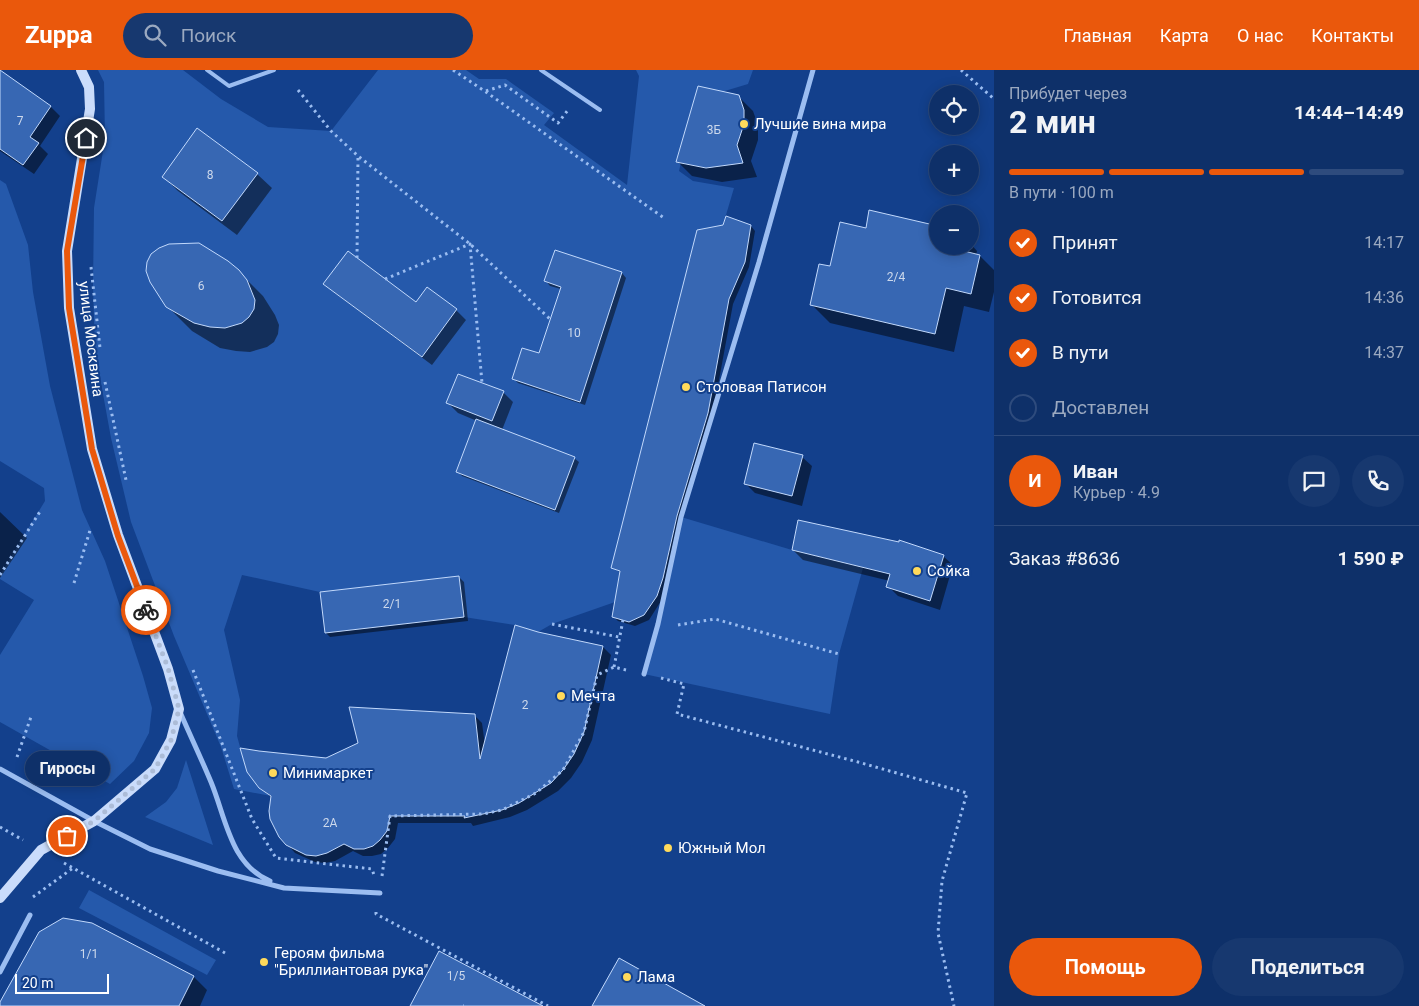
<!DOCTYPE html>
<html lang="ru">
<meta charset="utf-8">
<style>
:root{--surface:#0e3069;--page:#17386f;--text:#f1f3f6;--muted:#9ba9c0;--line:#2e4b7d;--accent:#ea580c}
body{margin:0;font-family:Roboto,sans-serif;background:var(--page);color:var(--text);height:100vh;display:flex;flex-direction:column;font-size:19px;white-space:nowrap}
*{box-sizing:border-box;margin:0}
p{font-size:16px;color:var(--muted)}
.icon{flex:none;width:28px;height:28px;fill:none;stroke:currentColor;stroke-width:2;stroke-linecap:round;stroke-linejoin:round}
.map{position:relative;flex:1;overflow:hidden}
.details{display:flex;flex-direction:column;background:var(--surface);width:425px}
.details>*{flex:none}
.fabs{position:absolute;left:929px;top:15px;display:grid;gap:10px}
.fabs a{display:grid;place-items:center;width:50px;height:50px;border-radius:50%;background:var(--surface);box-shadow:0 2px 12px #0003,0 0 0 1px var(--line);font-size:25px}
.scale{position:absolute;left:15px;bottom:12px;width:94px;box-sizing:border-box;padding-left:5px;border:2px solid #fff;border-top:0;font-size:14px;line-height:18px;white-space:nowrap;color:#fff;-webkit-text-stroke:4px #13408c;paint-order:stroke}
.pin{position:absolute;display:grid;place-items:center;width:42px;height:42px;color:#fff;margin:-21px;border:2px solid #fff;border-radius:50%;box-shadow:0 1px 5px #0007}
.courier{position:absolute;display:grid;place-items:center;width:50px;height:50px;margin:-25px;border:4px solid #ea580c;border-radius:50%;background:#fff;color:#222;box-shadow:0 1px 6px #0007}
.bubble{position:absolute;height:35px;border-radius:18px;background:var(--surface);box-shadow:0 2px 12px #0003,0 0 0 1px var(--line);font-size:16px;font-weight:700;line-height:35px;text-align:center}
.head em{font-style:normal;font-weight:700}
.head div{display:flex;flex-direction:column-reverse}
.head{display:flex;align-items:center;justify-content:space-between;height:85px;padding:0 15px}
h1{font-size:32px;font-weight:700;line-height:38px}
.bar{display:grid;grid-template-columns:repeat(4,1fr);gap:8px 5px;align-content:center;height:60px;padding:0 15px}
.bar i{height:6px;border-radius:4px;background:var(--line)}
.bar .current{background:var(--accent)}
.bar p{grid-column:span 4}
.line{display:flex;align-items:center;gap:12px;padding:0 15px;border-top:1px solid var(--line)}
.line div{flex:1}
.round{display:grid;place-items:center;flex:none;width:52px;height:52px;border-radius:26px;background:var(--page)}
ol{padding:0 15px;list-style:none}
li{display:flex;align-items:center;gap:15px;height:55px}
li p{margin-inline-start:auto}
li .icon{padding:5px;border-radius:50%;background:var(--accent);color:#fff;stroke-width:4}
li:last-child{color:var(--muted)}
li i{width:28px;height:28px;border:2px solid var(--line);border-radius:50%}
.primary-button{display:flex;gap:10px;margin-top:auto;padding:10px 15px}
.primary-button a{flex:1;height:58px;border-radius:30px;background:var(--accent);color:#fff;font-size:20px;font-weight:700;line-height:58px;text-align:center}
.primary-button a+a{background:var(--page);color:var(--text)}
header{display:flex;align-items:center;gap:30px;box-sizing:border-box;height:70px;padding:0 25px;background:var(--accent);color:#fff}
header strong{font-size:24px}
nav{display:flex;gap:28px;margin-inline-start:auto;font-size:18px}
.search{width:350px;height:45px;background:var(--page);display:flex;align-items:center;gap:12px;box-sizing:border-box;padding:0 18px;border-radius:28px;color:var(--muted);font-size:19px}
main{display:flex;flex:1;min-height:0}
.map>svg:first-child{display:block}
</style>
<header>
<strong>Zuppa</strong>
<div class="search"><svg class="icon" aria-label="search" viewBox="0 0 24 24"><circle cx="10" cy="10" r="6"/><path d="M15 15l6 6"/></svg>Поиск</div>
<nav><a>Главная</a><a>Карта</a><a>О нас</a><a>Контакты</a></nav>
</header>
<main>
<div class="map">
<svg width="994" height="936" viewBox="0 0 994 936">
<rect width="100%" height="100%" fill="#13408c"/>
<!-- green -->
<path fill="#2559ab" d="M98,0H183L221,29L268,57L331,61L378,0H466L479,9H506L554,43L544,55L627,115L639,6L636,0H753L748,14L695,30L679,101L693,111L734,118L723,155L697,160L612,497L620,501L615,532L552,554L538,562L515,555L464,547L459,506L320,522L242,505L224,560L240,630L237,666L247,702L259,718L271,726L234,719L221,677L174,566L131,452L111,368L95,280L93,216L94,138L105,68L104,12Z
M0,110L6,114L28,175L33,222L50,316L82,440L105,491L143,606L152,638L149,663L134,691L110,714L0,652V585L34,530L0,509V505L45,431L44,418L0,391Z
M681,447L792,480L863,498L839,584L830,644L644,604Z
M186,690L213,775L145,747L166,732L177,718Z
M89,820L216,890L207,905L79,838Z"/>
<!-- shadow -->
<path fill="#0007" d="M0,1L51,37L60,46L40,76L48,84L34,104L0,81Z
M738,26L753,41L758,55V70L751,91L757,107L722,112L692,106L678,92Z
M257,104L272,118L237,165L178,121L164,107Z
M751,156L755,161L749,197L733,234L712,348L681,451L661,531L649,550L635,556L618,551L613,546L621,503L613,497Z
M970,173L977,181L976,185L980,186L994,200V222L989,242L964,236L954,282L830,253L811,234L831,198L938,176H970Z
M555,181L622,203L626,208L585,335L518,313L514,309L540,285L561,219L550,216L546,211Z
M238,201L263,226L275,245L279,255L278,264L274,272L267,277L250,282L236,281L220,278L192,261L167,236Z
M325,214L416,234L456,240L466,250L432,295L335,223Z
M503,322L513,332L502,360L574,388L579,392L559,443L462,406L458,402L477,351L458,343L448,333Z
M802,387L812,396L802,436L755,423L745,413Z
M0,442L27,468L0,508Z
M793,480L943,486L953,495L940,540L898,526L888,516L890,511L803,490Z
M459,507L464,512L468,551L330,567L326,563Z
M537,563L603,577L611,585L592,670L582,692L571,708L558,721L527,740L510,747L473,756L471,753H398L395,769L388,778L381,784L372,786H363L353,781L335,791L325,793L315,792L295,783L287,774L272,728L260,717L326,690L474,645L482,653L485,675Z
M194,907L207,920L200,936H0V935Z"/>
<!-- building -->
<path fill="#3767b3" stroke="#c2d9fc" d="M0,0L51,36L30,67L39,73L23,95L0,79Z
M698,16L739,25L744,40V54L737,75L743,93L706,98L676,92Z
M197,58L258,103L222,151L162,107Z
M869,140L938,156V176H944L980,185L971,224L946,218L935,264L810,235L819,194L830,196L840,152L866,158Z
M726,146L751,155L745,192L729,229L708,343L677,446L663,508L657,526L644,545L629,552L612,547L620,501L611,498L697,160L723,155Z
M199,173L228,191L239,200L247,210L255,230L254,239L249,247L242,253L225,258L210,257L194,253L166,237L150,212L146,201L147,192L151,184L159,178L169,174Z
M555,180L622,202L580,332L512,309L522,278L539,283L561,217L544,211Z
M348,181L416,232L427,217L457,239L422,287L323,214Z
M458,304L504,321L492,351L446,333Z
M476,349L575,387L555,440L456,402Z
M754,373L803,385L792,426L744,414Z
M798,450L899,472V470L944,485L930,531L886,517L890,504L792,480Z
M459,506L464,547L325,563L320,522Z
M515,555L538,562L603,576L584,662L574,684L563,700L551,713L519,733L502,740L464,748L465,746H390L387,761L380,770L373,776L364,779H354L344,774L327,783L316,786L306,785L286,775L279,767L270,749L269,741L271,726L259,718L247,702L240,678L259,681L326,688L358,673L349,637L475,644L480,689Z
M63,848L92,853L194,906L179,936H0V932L39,862Z
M439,881L543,936H410Z
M619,888L705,936H592Z"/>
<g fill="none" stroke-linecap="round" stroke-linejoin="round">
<!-- path -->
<path stroke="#9bbdf1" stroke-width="3" stroke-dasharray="2.5 4" stroke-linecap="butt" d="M453,0L486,22L664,148
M961,0L994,29
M298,20L331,61L358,86L470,174L550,249
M486,21L505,15L558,53L568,40
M357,188L358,86
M91,197L100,278
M385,209L470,174L482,313
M105,312L126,410
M0,505L41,440
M74,513L91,457
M552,554L619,567
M678,555L715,549L839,584
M614,597L623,550
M193,600L252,749L276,788L372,799L374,805
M661,608L684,614L677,644L858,692L967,723L942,811L938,863L954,936
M17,687L32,644
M0,757L23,770
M64,793L225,883
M382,806L390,746L483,744L502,740L536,723L563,700L584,662L597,605L614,597L626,600
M33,827L73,798
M376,842V844L548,936
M463,936H464"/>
<!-- lane -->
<path stroke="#9bbdf1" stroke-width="4" d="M207,0L229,16L274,0
M541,0L600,40"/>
<!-- street -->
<path stroke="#9bbdf1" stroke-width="5" d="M644,604L658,554L681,447L759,192L813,0
M180,642C190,665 201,688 211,712C226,748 230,794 270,811
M0,699L94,751L150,779L218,801L284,818L380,823
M0,902L30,845"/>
<!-- secondary -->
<path stroke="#cadcfb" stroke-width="10" d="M0,828L41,780L94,751L155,699L171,670L179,639L168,599L118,465L92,379L69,238L67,181L90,39L89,17L81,0"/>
</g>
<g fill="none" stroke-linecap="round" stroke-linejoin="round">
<!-- done -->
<path stroke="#acbcd7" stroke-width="5" stroke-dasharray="0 9" d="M67,766L94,751L155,699L171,670L179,639L168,598L146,540"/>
<!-- route -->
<path stroke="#ea580c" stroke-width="6" d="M86,68L67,181L69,238L92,379L118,466L146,540"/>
</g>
<!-- markers -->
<g fill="#ffda5b" stroke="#13408c" stroke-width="2">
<circle cx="744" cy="54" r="5"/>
<circle cx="686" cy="317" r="5"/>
<circle cx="917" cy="501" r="5"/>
<circle cx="561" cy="626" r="5"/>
<circle cx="273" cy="703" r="5"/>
<circle cx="668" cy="778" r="5"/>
<circle cx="264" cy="892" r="5"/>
<circle cx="627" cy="907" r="5"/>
</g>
<g text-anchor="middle" stroke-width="4" stroke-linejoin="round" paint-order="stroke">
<!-- number labels -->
<g font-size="12" fill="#cdd9ec">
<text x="20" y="55">7</text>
<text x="714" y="64">3Б</text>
<text x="210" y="109">8</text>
<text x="896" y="211">2/4</text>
<text x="201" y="220">6</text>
<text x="574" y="267">10</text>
<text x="392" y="538">2/1</text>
<text x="525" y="639">2</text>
<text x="330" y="757">2А</text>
<text x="89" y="888">1/1</text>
<text x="456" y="910">1/5</text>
</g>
<!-- poi labels -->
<g font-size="15" fill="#fff" stroke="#13408c" text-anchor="start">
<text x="754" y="59">Лучшие вина мира</text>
<text x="696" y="322">Столовая Патисон</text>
<text x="927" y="506">Сойка</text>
<text x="571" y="631">Мечта</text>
<text x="283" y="708">Минимаркет</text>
<text x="678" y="783">Южный Мол</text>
<text x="274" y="888">Героям фильма<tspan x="274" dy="17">"Бриллиантовая рука"</tspan></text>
<text x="637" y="912">Лама</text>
</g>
<!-- street labels -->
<g font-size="15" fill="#fff" stroke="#13408c">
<text transform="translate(91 269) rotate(83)" y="5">улица Москвина</text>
</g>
</g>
</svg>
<div class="fabs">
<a><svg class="icon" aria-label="locate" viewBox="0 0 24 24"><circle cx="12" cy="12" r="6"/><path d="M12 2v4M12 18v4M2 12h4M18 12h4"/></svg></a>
<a>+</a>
<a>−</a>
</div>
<div class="scale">20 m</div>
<div class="pin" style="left:67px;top:766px;background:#ea580c"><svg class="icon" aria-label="bag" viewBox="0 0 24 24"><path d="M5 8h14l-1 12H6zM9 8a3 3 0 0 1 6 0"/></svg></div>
<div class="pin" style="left:86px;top:68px;background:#1f2937"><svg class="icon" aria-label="home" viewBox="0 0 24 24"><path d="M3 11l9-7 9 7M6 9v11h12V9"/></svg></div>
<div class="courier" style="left:146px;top:540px"><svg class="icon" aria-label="bike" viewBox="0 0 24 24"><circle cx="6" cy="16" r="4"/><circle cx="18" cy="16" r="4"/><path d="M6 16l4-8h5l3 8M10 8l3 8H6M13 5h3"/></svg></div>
<div class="bubble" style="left:25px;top:681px;width:85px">Гиросы</div>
</div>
<section class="details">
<div class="head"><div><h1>2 мин</h1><p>Прибудет через</p></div><em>14:44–14:49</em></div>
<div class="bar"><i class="current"></i><i class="current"></i><i class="current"></i><i></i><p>В пути · 100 m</p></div>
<ol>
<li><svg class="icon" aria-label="check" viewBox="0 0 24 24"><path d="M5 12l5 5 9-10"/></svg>Принят<p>14:17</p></li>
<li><svg class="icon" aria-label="check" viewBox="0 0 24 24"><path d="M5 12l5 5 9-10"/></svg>Готовится<p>14:36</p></li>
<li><svg class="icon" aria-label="check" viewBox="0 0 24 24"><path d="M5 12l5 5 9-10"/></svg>В пути<p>14:37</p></li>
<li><i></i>Доставлен</li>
</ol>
<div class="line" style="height:90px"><b class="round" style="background:var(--accent);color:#fff">И</b><div><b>Иван</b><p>Курьер · 4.9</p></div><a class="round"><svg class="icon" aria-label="chat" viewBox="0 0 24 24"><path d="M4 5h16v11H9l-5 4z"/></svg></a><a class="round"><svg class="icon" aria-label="phone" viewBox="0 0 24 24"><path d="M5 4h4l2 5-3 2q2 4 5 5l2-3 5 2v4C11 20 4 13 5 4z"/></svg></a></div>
<div class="line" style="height:65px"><div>Заказ #8636</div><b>1 590 ₽</b></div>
<div class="primary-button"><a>Помощь</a><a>Поделиться</a></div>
</section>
</main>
